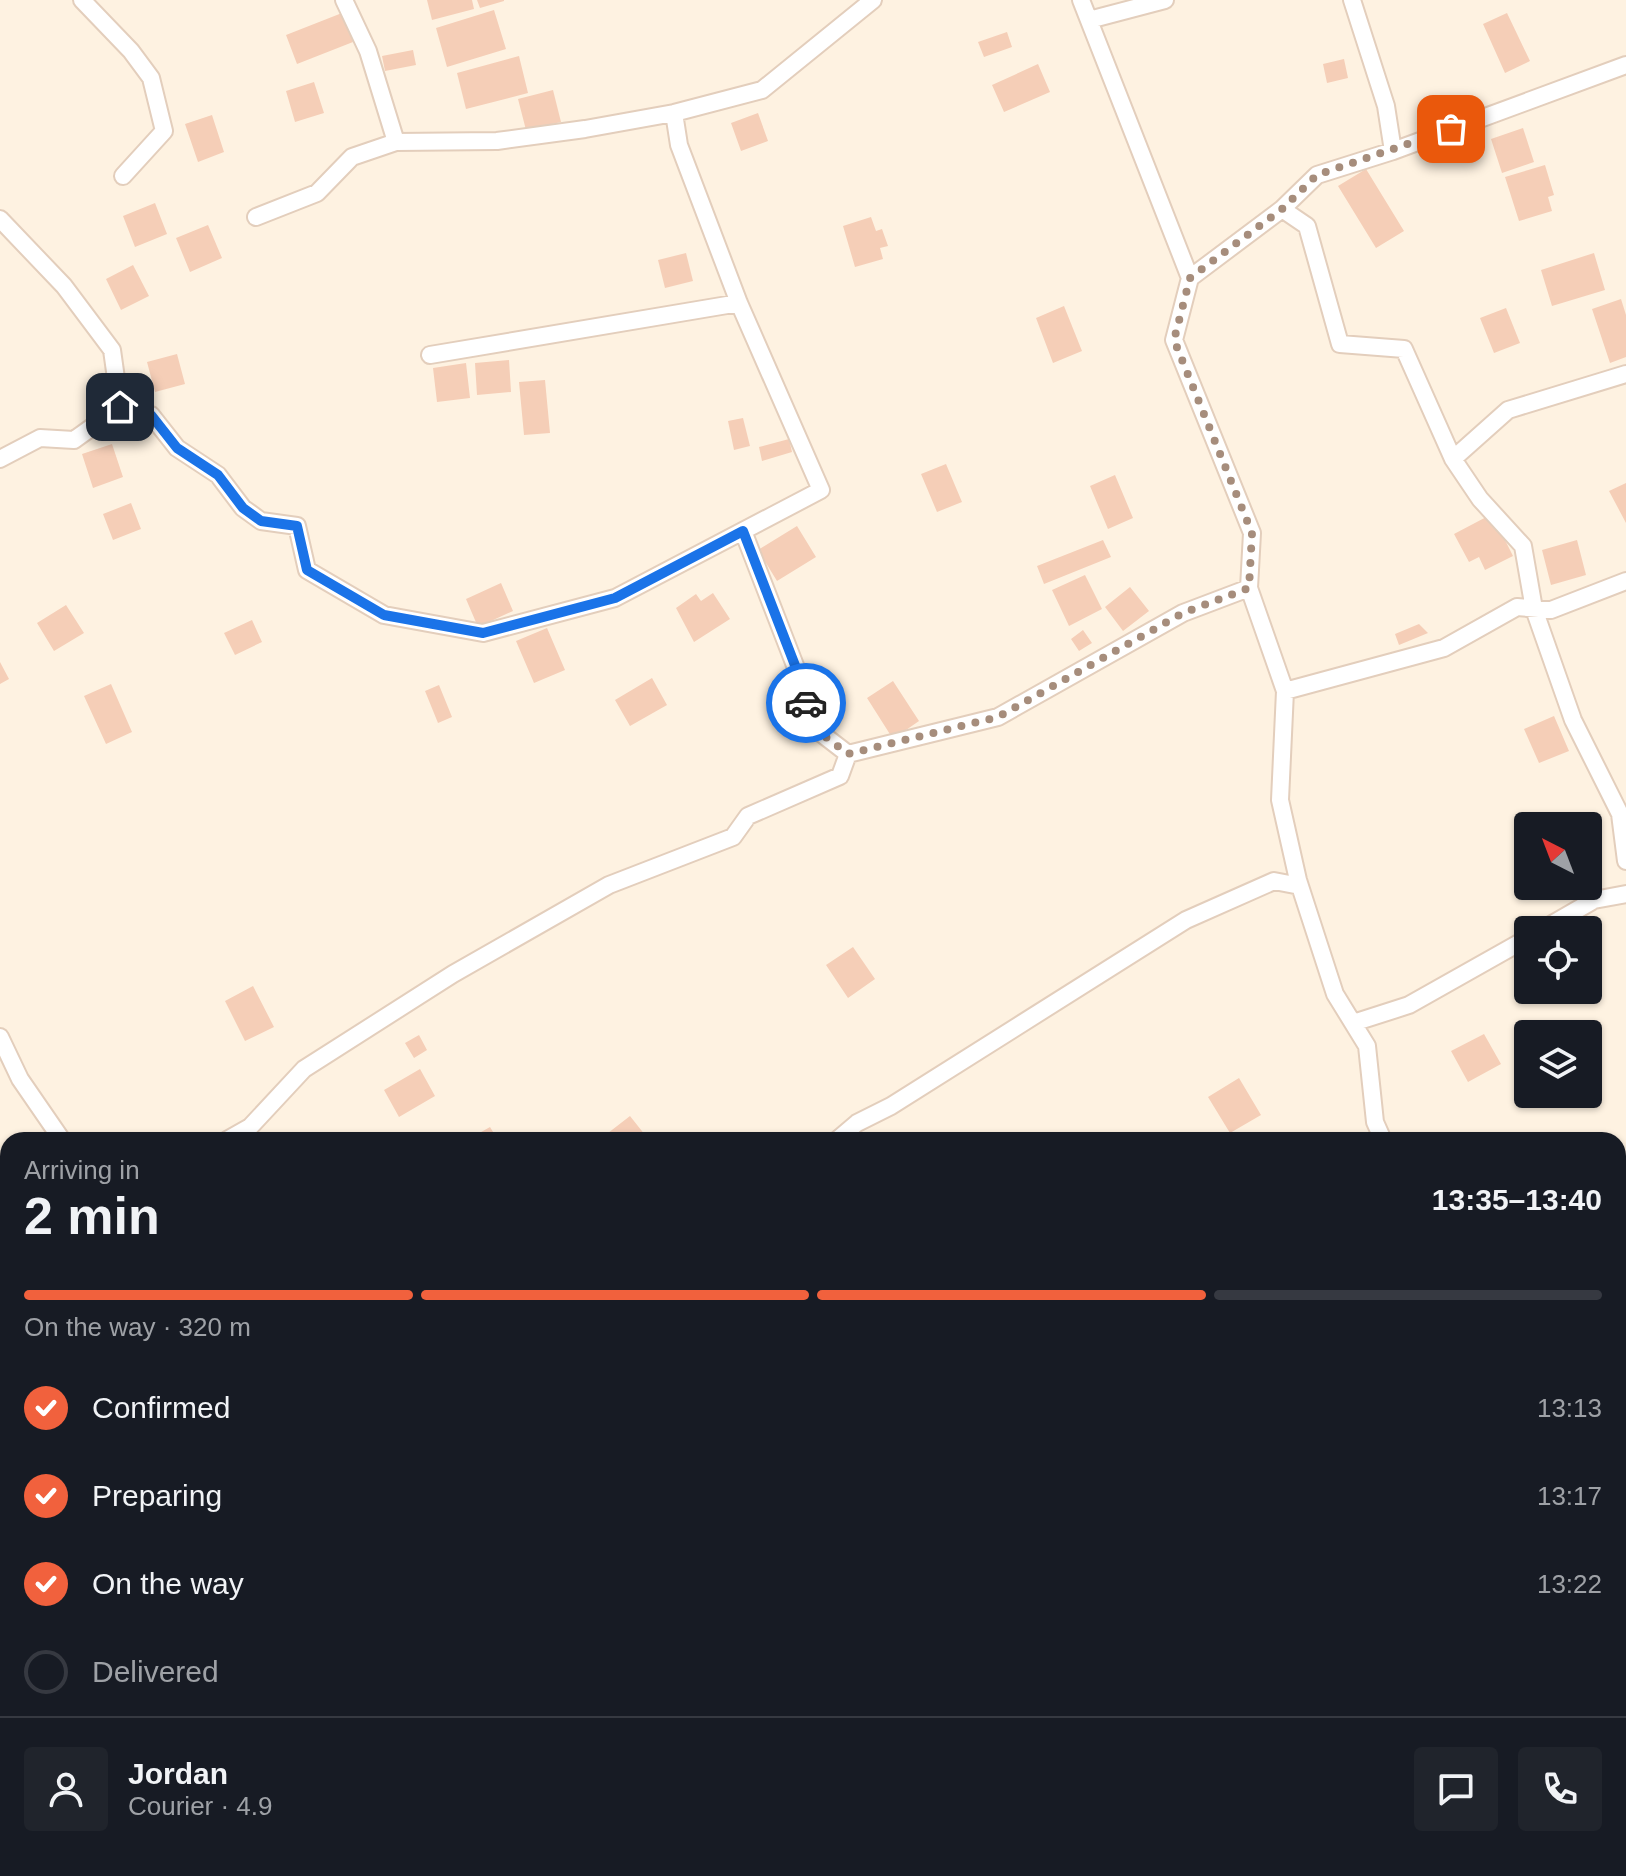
<!DOCTYPE html>
<meta charset="utf-8">
<style>
:root{--surface:#171b24;--page:#20242c;--text:#f1f3f6;--muted:#9ea1a6;--line:#363941;--accent:#f1613d}
body{margin:0;font-family:Arial,sans-serif;background:var(--page);color:var(--text);height:100vh;display:flex;flex-direction:column;font-size:30px;white-space:nowrap}
*{box-sizing:border-box;margin:0}
p{font-size:26px;color:var(--muted)}
.icon{flex:none;width:44px;height:44px;fill:none;stroke:currentColor;stroke-width:2;stroke-linecap:round;stroke-linejoin:round}
.map{position:relative;flex:1;overflow:hidden}
.drawer{position:absolute;left:0px;top:1132px;width:1626px;height:744px;display:flex;flex-direction:column;background:var(--surface);border-radius:24px 24px 0 0;box-shadow:0 2px 6px #0004}
.drawer>*{flex:none}
.needle{width:52px;rotate:318deg}
.controls{position:absolute;left:1514px;top:812px;display:grid;gap:16px}
.controls a{display:grid;place-items:center;width:88px;height:88px;border-radius:8px;background:var(--surface);box-shadow:0 2px 6px #0004;font-size:40px}
.pin{position:absolute;display:grid;place-items:center;width:68px;height:68px;color:#fff;margin:-34px;border-radius:16px;box-shadow:0 4px 12px #0006}
.courier{position:absolute;display:grid;place-items:center;width:80px;height:80px;margin:-40px;border:6px solid #1a73e8;border-radius:50%;background:#fff;color:#222;box-shadow:0 2px 10px #0007}
.head em{font-style:normal;font-weight:800}
.head div{display:flex;flex-direction:column-reverse}
.head{display:flex;align-items:center;justify-content:space-between;height:136px;padding:0 24px}
h1{font-size:52px;font-weight:800;line-height:60px}
.bar{display:grid;grid-template-columns:repeat(4,1fr);gap:12px 8px;align-content:center;height:96px;padding:0 24px}
.bar i{height:10px;border-radius:6px;background:var(--line)}
.bar .current{background:var(--accent)}
.bar p{grid-column:span 4}
.line{display:flex;align-items:center;gap:20px;padding:0 24px;border-top:2px solid var(--line)}
.line div{flex:1}
.round{display:grid;place-items:center;flex:none;width:84px;height:84px;border-radius:8px;background:var(--page)}
ol{padding:0 24px;list-style:none}
li{display:flex;align-items:center;gap:24px;height:88px}
li p{margin-inline-start:auto}
li .icon{padding:8px;border-radius:50%;background:var(--accent);color:#fff;stroke-width:4}
li:last-child{color:var(--muted)}
li i{width:44px;height:44px;border:4px solid var(--line);border-radius:50%}
.map>svg:first-child{display:block}
</style>
<div class="map">
<svg width="1626" height="1876" viewBox="0 0 1626 1876">
<rect width="100%" height="100%" fill="#fef2e1"/>
<!-- building -->
<path fill="#f5ceb7" d="M427,0H472L474,9L432,20Z
M477,0H504V1L480,8Z
M494,10L506,49L447,67L436,28Z
M342,13L353,42L297,64L286,35Z
M1507,13L1530,61L1505,73L1483,24Z
M1007,32L1012,47L984,57L978,42Z
M413,50L416,65L385,71L382,56Z
M519,56L528,93L466,109L457,73Z
M1344,59L1348,78L1327,83L1323,64Z
M1038,64L1050,92L1004,112L992,85Z
M314,82L324,113L295,122L286,91Z
M553,90L561,122L526,130L518,99Z
M758,113L768,141L741,151L731,123Z
M212,115L224,152L198,162L185,124Z
M1523,128L1534,162L1502,173L1491,139Z
M1545,165L1554,195L1548,197L1552,211L1519,221L1505,177Z
M1366,169L1404,231L1376,248L1338,186Z
M155,203L167,234L135,247L123,216Z
M871,217L876,231L882,229L888,246L880,248L883,259L855,267L843,226Z
M208,225L222,258L190,272L176,238Z
M686,253L693,281L665,288L658,260Z
M1594,253L1605,290L1552,306L1541,270Z
M133,265L149,296L121,310L106,279Z
M1621,299L1626,315V357L1610,363L1592,309Z
M1064,306L1082,351L1053,363L1036,318Z
M1506,308L1520,343L1494,353L1480,318Z
M177,354L185,384L155,392L147,362Z
M509,360L511,392L477,395L475,363Z
M466,363L470,398L437,402L433,368Z
M545,380L550,433L524,435L519,382Z
M743,418L750,446L734,450L728,421Z
M789,439L792,452L762,461L759,447Z
M112,444L123,477L93,488L82,454Z
M946,464L962,502L937,512L921,474Z
M1115,475L1133,518L1108,529L1090,486Z
M1626,483V523L1609,491Z
M131,503L141,529L113,540L103,514Z
M1492,514L1513,556L1485,570L1479,557L1469,562L1454,534Z
M797,526L816,557L777,581L758,550Z
M1103,540L1111,557L1044,584L1037,566Z
M1577,540L1586,575L1551,585L1542,550Z
M1085,575L1102,609L1069,626L1052,590Z
M501,583L513,611L478,627L466,599Z
M1130,587L1149,611L1123,631L1105,607Z
M713,593L730,619L694,642L676,608L696,594L701,601Z
M66,605L84,633L54,651L37,623Z
M252,620L262,642L235,655L224,633Z
M1419,624L1428,633L1399,645L1395,634Z
M547,628L565,670L534,683L516,641Z
M1083,630L1092,643L1079,651L1071,639Z
M0,662L9,679L0,684Z
M652,678L667,705L630,726L615,700Z
M893,681L919,721L893,739L867,698Z
M111,684L132,732L106,744L84,696Z
M439,685L452,717L438,723L425,691Z
M1554,716L1569,751L1539,763L1524,729Z
M853,947L875,979L848,998L826,965Z
M253,986L274,1027L245,1041L225,1001Z
M1484,1034L1501,1064L1468,1082L1451,1051Z
M419,1035L427,1050L414,1058L405,1043Z
M420,1069L435,1096L399,1117L384,1090Z
M1239,1078L1261,1115L1230,1133L1208,1097Z
M630,1116L649,1140H599Z
M490,1127L498,1140H467Z
M1626,1774V1834L1618,1813V1777Z
M8,1790V1821L0,1825V1794Z
M466,1868H488L477,1876H472Z
M1534,1868H1620L1622,1873L1612,1876H1537Z"/>
<g fill="none" stroke-linecap="round" stroke-linejoin="round">
<defs>
<path id="minor" d="M82,0L131,51L151,78L164,131L123,176
M344,0L368,51L396,142
M1081,0L1190,278L1174,340L1252,533L1249,588L1285,691L1280,800L1298,880L1335,994L1367,1046L1375,1122L1383,1140
M1089,20L1165,0
M1393,151L1626,65
M1282,209L1307,226L1340,344L1404,349L1453,459L1480,499L1523,546L1534,609L1573,720L1620,814L1626,861
M256,217L317,193L352,157L396,142L497,141L585,129L674,113L762,90L873,0
M0,219L64,286L112,350L120,407L74,440L40,438L0,459
M1190,278L1282,209L1317,175L1393,151L1386,106L1352,0
M430,355L739,303
M120,407L151,415L177,448L218,475L243,508L261,521L297,526L307,570L384,615L483,633L615,598L821,490L739,303L679,145L674,113
M1453,459L1508,410L1626,374
M743,531L803,686L809,724L848,754
M1285,691L1444,648L1517,607L1551,610L1626,581
M1542,930L1594,900L1626,894
M1353,1023L1409,1005L1528,938
M0,1037L20,1079L62,1140
M227,1140L250,1127L304,1069L453,974L609,885L733,837L748,816L840,776L848,754L998,717L1183,613L1249,588
M837,1140L857,1123L891,1106L1186,920L1274,881L1300,886
M0,1266L8,1262
M1618,1395L1626,1390
M1618,1608L1626,1623
M0,1743L8,1742
M849,1868L852,1876
M1032,1868L1036,1876
M1264,1868L1268,1876
M1517,1868L1520,1876
M581,1876L600,1868
M1004,1876L1019,1868"/>
</defs>
<!-- minor casing -->
<use href="#minor" stroke="#e3cebc" stroke-width="20"/>
<!-- minor -->
<use href="#minor" stroke="#fff" stroke-width="16"/>
</g>
<g fill="none" stroke-linecap="round" stroke-linejoin="round">
<!-- done -->
<path stroke="#a68d7c" stroke-width="8" stroke-dasharray="0 14.4" d="M806,703L809,724L848,754L998,717L1183,613L1249,588L1252,533L1174,340L1190,278L1282,209L1317,175L1451,129"/>
<!-- route -->
<path stroke="#1a73e8" stroke-width="10" d="M120,407L151,415L177,448L218,475L243,508L261,521L297,526L307,570L384,615L483,633L615,598L743,531L803,686L806,703"/>
</g>
</svg>
<div class="controls">
<a><svg class="needle" viewBox="-14 -14 28 28"><path d="M0-13l5 13h-10z" fill="#e53935"/><path d="M0 13l5-13h-10z" fill="#9ea1a6"/></svg></a>
<a><svg class="icon" aria-label="locate" viewBox="0 0 24 24"><circle cx="12" cy="12" r="6"/><path d="M12 2v4M12 18v4M2 12h4M18 12h4"/></svg></a>
<a><svg class="icon" aria-label="layers" viewBox="0 0 24 24"><path d="M12 4l9 5-9 5-9-5zM3 14l9 5 9-5"/></svg></a>
</div>
<div class="pin" style="left:1451px;top:129px;background:#ea580c"><svg class="icon" aria-label="bag" viewBox="0 0 24 24"><path d="M5 8h14l-1 12H6zM9 8a3 3 0 0 1 6 0"/></svg></div>
<div class="pin" style="left:120px;top:407px;background:#1f2937"><svg class="icon" aria-label="home" viewBox="0 0 24 24"><path d="M3 11l9-7 9 7M6 9v11h12V9"/></svg></div>
<div class="courier" style="left:806px;top:703px"><svg class="icon" aria-label="car" viewBox="0 0 24 24"><path d="M5 17H2v-5l4-1 3-4h7l3 4 3 1v5h-3M9 17h6M6 11h13"/><circle cx="7" cy="17" r="2"/><circle cx="17" cy="17" r="2"/></svg></div>
<section class="drawer">
<div class="head"><div><h1>2 min</h1><p>Arriving in</p></div><em>13:35–13:40</em></div>
<div class="bar"><i class="current"></i><i class="current"></i><i class="current"></i><i></i><p>On the way · 320 m</p></div>
<ol>
<li><svg class="icon" aria-label="check" viewBox="0 0 24 24"><path d="M5 12l5 5 9-10"/></svg>Confirmed<p>13:13</p></li>
<li><svg class="icon" aria-label="check" viewBox="0 0 24 24"><path d="M5 12l5 5 9-10"/></svg>Preparing<p>13:17</p></li>
<li><svg class="icon" aria-label="check" viewBox="0 0 24 24"><path d="M5 12l5 5 9-10"/></svg>On the way<p>13:22</p></li>
<li><i></i>Delivered</li>
</ol>
<div class="line" style="height:144px"><a class="round"><svg class="icon" aria-label="person" viewBox="0 0 24 24"><circle cx="12" cy="8" r="4"/><path d="M4 21q1-7 8-7t8 7"/></svg></a><div><b>Jordan</b><p>Courier · 4.9</p></div><a class="round"><svg class="icon" aria-label="chat" viewBox="0 0 24 24"><path d="M4 5h16v11H9l-5 4z"/></svg></a><a class="round"><svg class="icon" aria-label="phone" viewBox="0 0 24 24"><path d="M5 4h4l2 5-3 2q2 4 5 5l2-3 5 2v4C11 20 4 13 5 4z"/></svg></a></div>
</section>
</div>
